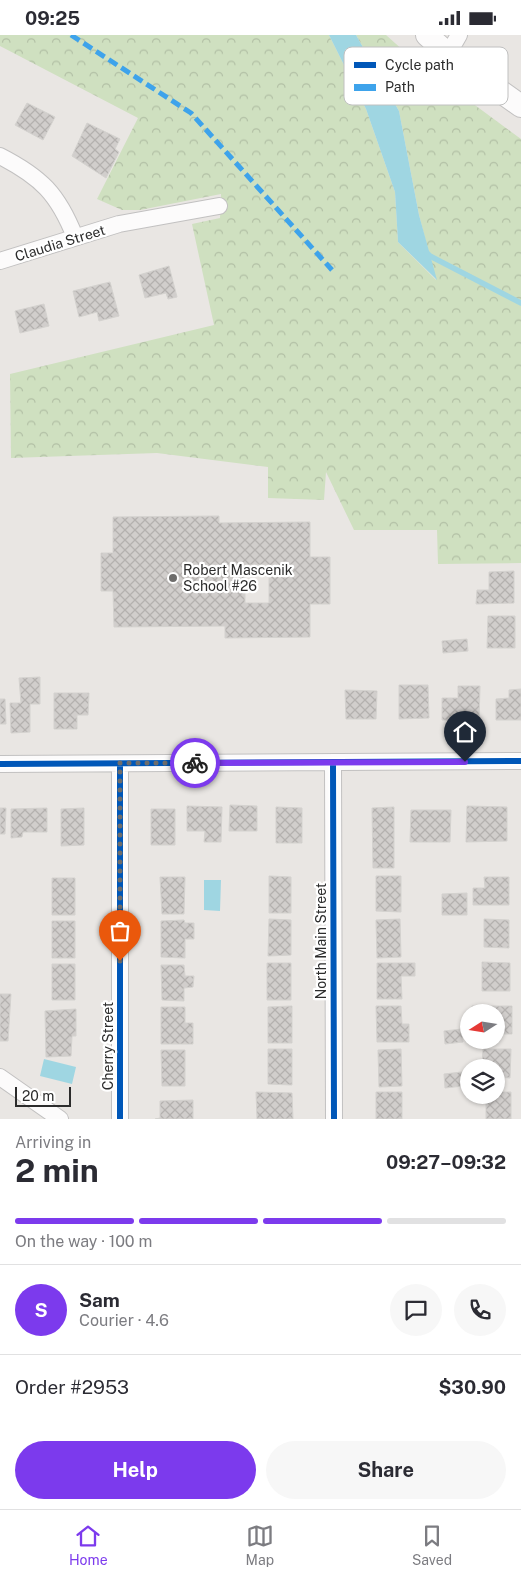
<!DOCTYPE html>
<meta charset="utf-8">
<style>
:root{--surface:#fff;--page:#f7f7f7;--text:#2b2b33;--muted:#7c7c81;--line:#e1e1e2;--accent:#7c3aed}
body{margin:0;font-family:"Public Sans",sans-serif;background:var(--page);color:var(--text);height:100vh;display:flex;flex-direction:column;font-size:19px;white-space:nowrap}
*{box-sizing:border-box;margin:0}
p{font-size:16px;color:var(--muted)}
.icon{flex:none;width:28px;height:28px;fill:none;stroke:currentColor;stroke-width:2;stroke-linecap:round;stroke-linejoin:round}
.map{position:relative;height:1084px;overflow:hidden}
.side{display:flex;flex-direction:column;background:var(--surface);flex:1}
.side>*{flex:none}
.needle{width:32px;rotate:258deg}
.tools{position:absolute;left:460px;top:969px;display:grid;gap:10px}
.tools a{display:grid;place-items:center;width:45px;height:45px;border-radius:50%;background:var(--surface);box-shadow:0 1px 4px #0004;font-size:25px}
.scale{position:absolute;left:15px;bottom:12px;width:56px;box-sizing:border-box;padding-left:5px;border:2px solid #2c2c2c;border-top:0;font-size:14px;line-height:18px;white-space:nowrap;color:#2c2c2c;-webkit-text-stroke:4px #fff;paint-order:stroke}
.pin{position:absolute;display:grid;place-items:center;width:42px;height:42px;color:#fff;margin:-51px -21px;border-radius:50% 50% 50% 0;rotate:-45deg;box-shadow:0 0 5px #0007}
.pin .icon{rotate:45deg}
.courier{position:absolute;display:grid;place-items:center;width:50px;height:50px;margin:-25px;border:4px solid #7c3aed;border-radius:50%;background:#fff;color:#222;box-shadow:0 1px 6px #0007}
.head em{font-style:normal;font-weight:700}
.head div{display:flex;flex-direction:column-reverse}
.head{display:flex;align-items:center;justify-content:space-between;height:85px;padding:0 15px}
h1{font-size:32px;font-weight:700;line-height:38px}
.bar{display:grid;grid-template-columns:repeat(4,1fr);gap:8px 5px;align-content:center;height:60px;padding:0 15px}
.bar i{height:6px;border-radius:4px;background:var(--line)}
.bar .selected{background:var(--accent)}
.bar p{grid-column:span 4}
.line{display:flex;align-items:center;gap:12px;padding:0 15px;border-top:1px solid var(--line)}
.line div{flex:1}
.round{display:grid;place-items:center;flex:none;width:52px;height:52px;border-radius:26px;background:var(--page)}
.primary-button{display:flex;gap:10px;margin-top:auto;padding:10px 15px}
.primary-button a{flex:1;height:58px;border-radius:30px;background:var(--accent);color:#fff;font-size:20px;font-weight:700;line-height:58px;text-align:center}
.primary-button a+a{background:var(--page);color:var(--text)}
.status{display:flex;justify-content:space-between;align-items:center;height:35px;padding:0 25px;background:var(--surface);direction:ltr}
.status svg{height:14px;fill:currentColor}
.tab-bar{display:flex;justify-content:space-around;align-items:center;height:70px;border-top:1px solid var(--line);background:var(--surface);font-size:14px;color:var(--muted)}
.tab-bar a{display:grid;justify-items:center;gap:2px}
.tab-bar .selected{color:var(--accent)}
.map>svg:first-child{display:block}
</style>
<div class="status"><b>09:25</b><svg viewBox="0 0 49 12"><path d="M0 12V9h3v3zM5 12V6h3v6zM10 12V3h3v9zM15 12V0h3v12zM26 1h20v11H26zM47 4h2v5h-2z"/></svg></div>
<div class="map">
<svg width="521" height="1084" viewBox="0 0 521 1084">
<defs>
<pattern id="forest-crowns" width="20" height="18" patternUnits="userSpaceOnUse" patternTransform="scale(1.25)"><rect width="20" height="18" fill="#cfe0c0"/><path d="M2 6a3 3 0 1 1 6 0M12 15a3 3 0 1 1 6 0" fill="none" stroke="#b2c0a5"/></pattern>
<pattern id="building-cross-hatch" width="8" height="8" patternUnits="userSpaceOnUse" patternTransform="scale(1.25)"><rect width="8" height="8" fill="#d1cecc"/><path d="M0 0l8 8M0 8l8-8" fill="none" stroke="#b4b1af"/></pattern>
</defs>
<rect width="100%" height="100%" fill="#e9e6e3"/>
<!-- forest -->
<path fill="url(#forest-crowns)" d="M0,0H329L366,74L395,157L398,207L436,245L419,180L399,76L356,0H386L414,25L521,104V528L438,529L437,495H354L326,437L324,465L268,463V432L157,418L11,423L10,339L214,290L192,189L220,183L221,159L140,175H122L97,164L138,83L0,11Z"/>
<!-- water -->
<path fill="#9fd6e2" d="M329,0H356L399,76L419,180L437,245L398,207L395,157L366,74Z
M204,845H221L220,876L204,875Z
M44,1024L76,1032L72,1049L40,1041Z"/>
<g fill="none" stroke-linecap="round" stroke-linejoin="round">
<!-- stream -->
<path stroke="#9fd6e2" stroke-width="5.5" d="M426,217L430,221L521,268"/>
</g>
<!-- building -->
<path fill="url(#building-cross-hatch)" stroke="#d4d2cf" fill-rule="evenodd" d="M27,68L55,82L43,105L15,90Z
M87,88L120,104L115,114L119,117L106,143L72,121Z
M169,231L177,262L168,264L166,258L145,263L139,240Z
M110,247L119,281L99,286L97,277L79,282L73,256Z
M44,269L49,291L20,298L15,276Z
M219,481V488L310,487V522H330V569H310V602L225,603V591L114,592L113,556H101V518H113V482ZM245,530H269V568H245Z
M514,536V568L476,569L477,555H489V537Z
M488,581H515V613H487Z
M467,604L468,616L443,618L442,606Z
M40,642V669H30V697L11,698L10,668H21L19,643Z
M399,650H428L429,683L399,684Z
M458,651H480L479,686L442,685V663H458Z
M521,654V685H496V664L509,663V655Z
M345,655L377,656L376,684H346Z
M54,658H89L88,680H77V694H54Z
M0,664H5L6,689H0Z
M230,770L257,771V796H229Z
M187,771L222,772L221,807H204L205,796H187Z
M467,771L507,772V806L466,807Z
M276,772L302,773V808H276Z
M394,772V833H373L372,773Z
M0,773H6L5,799H0Z
M47,773V797H23L22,802L11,803V774Z
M84,773V810L61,811V774Z
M151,774H175V810H151Z
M411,775H451L450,807H410Z
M269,841L291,842V878H269Z
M376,841H401V877L376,876Z
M160,842H185L184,879H162Z
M484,842H509V870H473V853H485Z
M52,843H75V880H52Z
M467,858V880H442V859Z
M269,884L291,885V920L268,921Z
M400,884L401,922L377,923L376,885Z
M484,884L509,885V913L484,912Z
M184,885L185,888H194V904H185V923L161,922V886Z
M52,886H75V923H52Z
M482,927L510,928V956H482Z
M267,928H291V965H267Z
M377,928H415V941H401L402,964H377Z
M52,929H75V965H52Z
M161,930H184L185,941H194L193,952L184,953V966L162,965Z
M0,959H11L8,1006H0Z
M292,971V1008H268V972Z
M376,971H401L402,989H409V1007H377Z
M472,971H512V999H496V978H472Z
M161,972H185V988H193V1009H161Z
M76,974V1001H72L71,1021L46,1022L45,976Z
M462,994L463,1007L445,1009L444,996Z
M268,1014H292V1050L268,1049Z
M401,1014L402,1051L379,1052L378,1015Z
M483,1014H511L510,1043L496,1042V1032H482Z
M161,1015H185V1051H162Z
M462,1037L463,1051L445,1053L444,1039Z
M256,1057L292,1058L293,1084H257Z
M376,1057H402V1084H376Z
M496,1057H511V1084H486V1060H496Z
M193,1065V1084H155L160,1083V1066Z"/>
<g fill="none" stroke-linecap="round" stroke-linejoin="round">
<defs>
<path id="street" d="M448,19L459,0
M0,121C41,142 58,159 75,202
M0,226L119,189L219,171
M333,727L334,1084
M0,729L521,726
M120,729V1084
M0,1042L60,1084"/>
<path id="secondary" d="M427,0L448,19L521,71"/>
</defs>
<!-- street casing -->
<use href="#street" stroke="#c2c1c1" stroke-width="18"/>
<!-- secondary casing -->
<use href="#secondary" stroke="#c2c1c1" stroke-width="24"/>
<!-- street -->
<use href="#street" stroke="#fcfbfb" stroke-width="16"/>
<!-- secondary -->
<use href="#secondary" stroke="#fcfbfb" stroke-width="22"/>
<!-- quiet -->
<path stroke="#3ea3eb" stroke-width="5" stroke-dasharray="10 5" stroke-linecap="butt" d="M71,0L191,78L332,235"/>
<defs>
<path id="cycleway" d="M333,727L334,1084
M0,729L521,726
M120,729V1084"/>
</defs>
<!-- cycleway casing -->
<use href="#cycleway" stroke="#fff" stroke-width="9"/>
<!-- cycleway -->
<use href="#cycleway" stroke="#0057b8" stroke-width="6"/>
</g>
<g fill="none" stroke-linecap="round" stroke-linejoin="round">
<!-- done -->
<path stroke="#6e6d6c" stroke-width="5" stroke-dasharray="0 9" d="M120,926V728H195"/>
<!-- route -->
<path stroke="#7c3aed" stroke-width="6" d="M195,728L465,727"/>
</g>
<!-- markers -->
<circle fill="#6e6d6c" stroke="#fff" stroke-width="2" cx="173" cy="543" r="5"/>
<g text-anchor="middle" stroke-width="4.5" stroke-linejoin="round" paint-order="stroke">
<!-- street labels -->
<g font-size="14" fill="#2c2c2c" stroke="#fff">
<text transform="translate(60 208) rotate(-17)" y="5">Claudia Street</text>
<text transform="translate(321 906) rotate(-90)" y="5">North Main Street</text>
<text transform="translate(108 1011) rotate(-90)" y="5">Cherry Street</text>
</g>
<!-- poi labels -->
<g font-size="14" fill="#2c2c2c" stroke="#fff" text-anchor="start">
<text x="183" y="540">Robert Mascenik<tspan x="183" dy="16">School #26</tspan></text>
</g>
</g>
<!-- legend -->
<rect x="344" y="12" width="164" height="58" rx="8" fill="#fff" stroke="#c0c0c0" stroke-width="1"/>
<rect x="354" y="27" width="22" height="6" fill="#0057b8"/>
<rect x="354" y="49" width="22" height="7" fill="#3ea3eb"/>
<g font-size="14" fill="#2c2c2c">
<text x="385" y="35">Cycle path</text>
<text x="385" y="57">Path</text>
</g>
</svg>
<div class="tools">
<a><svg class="needle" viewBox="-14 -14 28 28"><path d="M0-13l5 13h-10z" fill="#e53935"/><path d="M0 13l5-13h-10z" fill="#7c7c81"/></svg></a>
<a><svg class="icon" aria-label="layers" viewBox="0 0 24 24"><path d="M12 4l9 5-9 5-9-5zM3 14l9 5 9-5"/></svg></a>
</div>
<div class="scale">20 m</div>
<div class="pin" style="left:120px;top:926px;background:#ea580c"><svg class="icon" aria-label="bag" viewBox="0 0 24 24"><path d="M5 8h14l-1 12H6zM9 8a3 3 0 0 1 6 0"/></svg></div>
<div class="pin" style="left:465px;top:727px;background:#1f2937"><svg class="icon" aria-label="home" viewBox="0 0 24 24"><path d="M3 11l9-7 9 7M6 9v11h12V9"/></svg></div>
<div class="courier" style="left:195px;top:728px"><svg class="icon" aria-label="bike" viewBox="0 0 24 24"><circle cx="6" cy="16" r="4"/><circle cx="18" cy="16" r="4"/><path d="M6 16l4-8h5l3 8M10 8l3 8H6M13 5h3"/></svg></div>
</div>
<section class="side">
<div class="head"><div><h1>2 min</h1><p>Arriving in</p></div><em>09:27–09:32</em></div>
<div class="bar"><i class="selected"></i><i class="selected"></i><i class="selected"></i><i></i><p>On the way · 100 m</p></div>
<div class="line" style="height:90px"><b class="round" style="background:var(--accent);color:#fff">S</b><div><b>Sam</b><p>Courier · 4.6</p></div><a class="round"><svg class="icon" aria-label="chat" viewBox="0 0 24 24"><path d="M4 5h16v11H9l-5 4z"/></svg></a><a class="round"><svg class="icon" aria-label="phone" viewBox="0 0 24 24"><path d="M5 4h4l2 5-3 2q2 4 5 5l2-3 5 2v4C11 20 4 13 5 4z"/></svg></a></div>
<div class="line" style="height:65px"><div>Order #2953</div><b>$30.90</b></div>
<div class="primary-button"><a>Help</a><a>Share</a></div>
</section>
<nav class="tab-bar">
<a class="selected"><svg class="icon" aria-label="home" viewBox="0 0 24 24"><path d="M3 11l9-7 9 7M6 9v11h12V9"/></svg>Home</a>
<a><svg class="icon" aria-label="map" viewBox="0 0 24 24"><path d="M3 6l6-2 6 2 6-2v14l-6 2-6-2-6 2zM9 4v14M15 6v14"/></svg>Map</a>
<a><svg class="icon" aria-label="saved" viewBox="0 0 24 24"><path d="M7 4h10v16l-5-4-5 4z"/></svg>Saved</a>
</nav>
